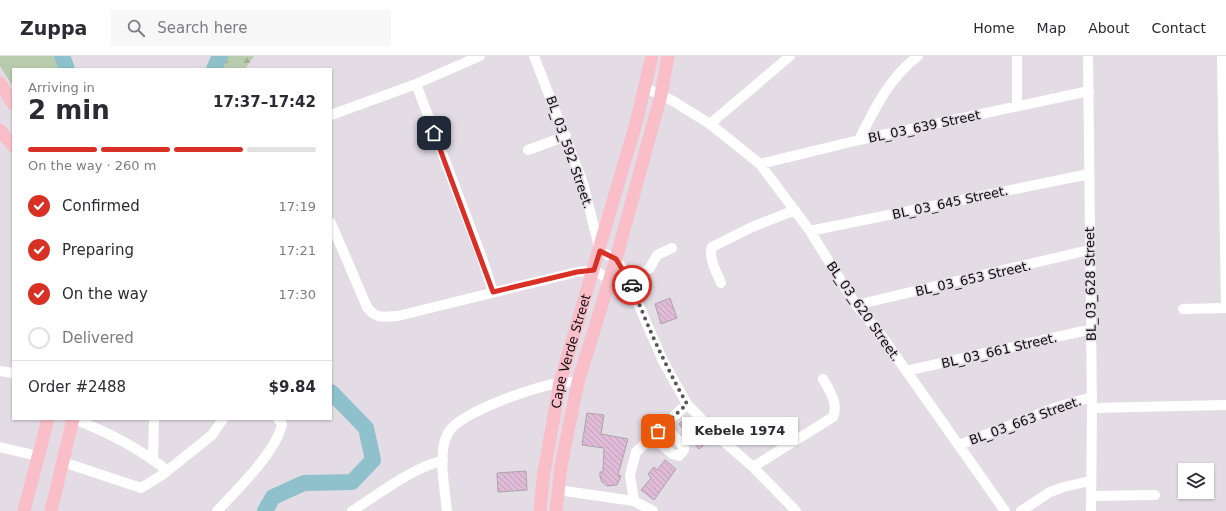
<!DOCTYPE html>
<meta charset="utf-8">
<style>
:root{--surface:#fff;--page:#f7f7f7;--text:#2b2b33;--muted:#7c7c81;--line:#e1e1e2;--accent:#d93025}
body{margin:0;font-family:"DejaVu Sans",sans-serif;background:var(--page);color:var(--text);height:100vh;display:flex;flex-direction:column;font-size:15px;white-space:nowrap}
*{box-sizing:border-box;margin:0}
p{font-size:13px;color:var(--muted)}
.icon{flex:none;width:22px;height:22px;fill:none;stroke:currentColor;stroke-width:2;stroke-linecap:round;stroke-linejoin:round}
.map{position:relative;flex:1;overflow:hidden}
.side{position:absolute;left:12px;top:12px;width:320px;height:352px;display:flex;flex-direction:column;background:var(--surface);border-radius:0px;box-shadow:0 1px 3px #0004}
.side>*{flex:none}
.buttons{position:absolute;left:1178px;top:407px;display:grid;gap:8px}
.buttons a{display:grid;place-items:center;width:36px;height:36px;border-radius:0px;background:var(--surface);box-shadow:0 1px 3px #0004;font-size:20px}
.pin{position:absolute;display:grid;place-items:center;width:34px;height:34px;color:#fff;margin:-17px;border-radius:8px;box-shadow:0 2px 6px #0006}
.courier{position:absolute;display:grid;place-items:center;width:40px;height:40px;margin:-20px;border:3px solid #d93025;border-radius:50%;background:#fff;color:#222;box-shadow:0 1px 5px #0007}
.bubble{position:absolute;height:28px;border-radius:0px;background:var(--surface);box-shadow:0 1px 3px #0004;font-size:13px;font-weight:700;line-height:28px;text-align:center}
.headline em{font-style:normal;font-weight:700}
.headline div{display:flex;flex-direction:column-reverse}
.headline{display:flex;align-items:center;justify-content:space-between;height:68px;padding:0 16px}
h1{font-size:26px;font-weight:700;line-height:30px}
.bar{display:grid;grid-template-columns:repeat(4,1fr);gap:6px 4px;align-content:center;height:48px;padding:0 16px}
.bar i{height:5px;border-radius:3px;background:var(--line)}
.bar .current{background:var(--accent)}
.bar p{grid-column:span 4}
.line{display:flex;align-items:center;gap:10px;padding:0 16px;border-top:1px solid var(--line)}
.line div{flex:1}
ol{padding:0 16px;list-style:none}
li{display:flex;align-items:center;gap:12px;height:44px}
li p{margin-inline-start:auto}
li .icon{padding:4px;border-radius:50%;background:var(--accent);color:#fff;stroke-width:4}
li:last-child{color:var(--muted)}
li i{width:22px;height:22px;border:2px solid var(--line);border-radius:50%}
header{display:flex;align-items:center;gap:24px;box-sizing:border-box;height:56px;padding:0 20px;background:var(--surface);border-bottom:1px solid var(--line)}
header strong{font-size:19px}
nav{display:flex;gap:22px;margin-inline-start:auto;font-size:14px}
.search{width:280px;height:36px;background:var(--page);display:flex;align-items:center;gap:10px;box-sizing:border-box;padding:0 14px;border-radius:0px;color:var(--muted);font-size:15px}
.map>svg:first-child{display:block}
</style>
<header>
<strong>Zuppa</strong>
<div class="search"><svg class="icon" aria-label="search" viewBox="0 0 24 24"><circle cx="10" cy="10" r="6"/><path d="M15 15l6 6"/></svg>Search here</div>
<nav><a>Home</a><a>Map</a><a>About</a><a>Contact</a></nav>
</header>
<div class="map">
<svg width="1226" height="455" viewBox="0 0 1226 455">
<defs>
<pattern id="forest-firs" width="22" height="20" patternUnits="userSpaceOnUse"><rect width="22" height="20" fill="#b9cbad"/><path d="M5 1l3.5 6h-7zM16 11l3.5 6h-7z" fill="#9ead94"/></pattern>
<pattern id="building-back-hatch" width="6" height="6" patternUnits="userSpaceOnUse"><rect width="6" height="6" fill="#e0bbd7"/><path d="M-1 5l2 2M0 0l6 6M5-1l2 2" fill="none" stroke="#bfa0b7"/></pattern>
</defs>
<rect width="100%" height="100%" fill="#e3dce5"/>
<!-- green -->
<path fill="#b9cbad" d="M0,0H53L60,13H13V31L0,10Z"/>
<!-- forest -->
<path fill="url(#forest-firs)" d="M226,0H254L245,13H219Z"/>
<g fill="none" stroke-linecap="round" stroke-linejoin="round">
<!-- river -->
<path stroke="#8ec1cb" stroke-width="16" d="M62,0L67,13
M214,13L220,0
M265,455L273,441L304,427L352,426L373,404L366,372L331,336"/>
</g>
<!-- building -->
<path fill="url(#building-back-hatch)" stroke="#aca3aa" d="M670,242L677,262L661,268L655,248Z
M587,357L604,359L601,378L628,383L618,419L621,420L617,429L607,430L602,426L600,421V416H603L604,392L582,389Z
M687,361L707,386L699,393L679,368Z
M665,404L676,413L654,444L641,434L651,422L648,418L654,411L657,414Z
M526,415L527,434L498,436L497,417Z"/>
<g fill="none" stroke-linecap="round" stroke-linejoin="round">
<!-- minor -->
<path stroke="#fff" stroke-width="10" d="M534,0L583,127L600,195L616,203L630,224L636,243L663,305L687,348L722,384L753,411L796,455
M1088,0L1092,352L1091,455
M1222,0L1226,251
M416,28L482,202L493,236
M646,32L673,45L710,68L760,108L810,175L856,249L881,279L1005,455
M1017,50V0
M331,59L416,28L480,0
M710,68L790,0
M859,84C875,52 889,22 918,0
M528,94L566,80
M760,108L859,84L1089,35
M331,167L367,251C375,263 384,261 398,260L577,216L594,214L610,224L636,243
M810,175L1089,118
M630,224L650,212L657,199L672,192
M721,227C717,217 708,202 712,191L752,171L795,154
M856,249L1089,194
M1183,253L1226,252
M0,315L13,317
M906,315L1092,273
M1092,352L1226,349
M73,363C106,375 140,393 168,415
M652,380L672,398L679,400L684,394V391L664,369
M959,389L1054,352L1092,341
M0,391L38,400
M153,403L154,363
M63,406L141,432L162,419L212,379L223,363
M753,411L833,361C839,347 829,334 823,323
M558,434L634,445L653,455
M1091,440L1155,439
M634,445L630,419L636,396L687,348
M217,455C236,435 277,395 282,368L278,363
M352,455C376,440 416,409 443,405
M447,455C445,433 437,397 448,377C458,357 538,329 560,327C566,326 572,326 578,326
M1021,455L1050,436L1064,431L1090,425"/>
<!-- major -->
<g stroke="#fabec8" stroke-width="13">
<path d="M0,27L13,48"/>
<path d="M0,74L13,90"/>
<path d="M24,455L48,363"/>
<path d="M51,455L73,363"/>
<path id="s1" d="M540,455L543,422L560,326L636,67L652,0"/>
<path d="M556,455L561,410L578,326L616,203L661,39L668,0"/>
</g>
</g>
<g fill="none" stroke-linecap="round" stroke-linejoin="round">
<!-- done -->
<path stroke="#59555a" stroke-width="4" stroke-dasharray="0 7.2" d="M632,229C647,270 665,309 687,348L658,375"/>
<!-- route -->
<path stroke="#d93025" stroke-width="5" d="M434,77L493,236L577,216L594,214L600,195L616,203L632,229"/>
</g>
<g text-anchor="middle" stroke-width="3" stroke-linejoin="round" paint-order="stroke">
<!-- street labels -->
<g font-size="13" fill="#0f0c0f" stroke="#e3dce5">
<text transform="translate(924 70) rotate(-12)" y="5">BL_03_639 Street</text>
<text transform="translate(570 96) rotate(71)" y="5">BL_03_592 Street.</text>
<text transform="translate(950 146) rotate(-12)" y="5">BL_03_645 Street.</text>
<text transform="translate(973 222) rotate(-13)" y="5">BL_03_653 Street.</text>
<text transform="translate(1090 228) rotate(-91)" y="5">BL_03_628 Street</text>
<text transform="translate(864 255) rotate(55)" y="5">BL_03_620 Street.</text>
<text transform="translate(999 294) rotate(-13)" y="5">BL_03_661 Street.</text>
<text dy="5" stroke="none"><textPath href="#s1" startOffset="163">Cape Verde Street</textPath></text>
<text transform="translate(1025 364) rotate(-20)" y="5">BL_03_663 Street.</text>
</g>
</g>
</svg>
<div class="buttons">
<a><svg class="icon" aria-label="layers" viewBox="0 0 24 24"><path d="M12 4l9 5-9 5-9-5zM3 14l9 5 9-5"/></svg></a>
</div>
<div class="pin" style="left:658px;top:375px;background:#ea580c"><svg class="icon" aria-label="bag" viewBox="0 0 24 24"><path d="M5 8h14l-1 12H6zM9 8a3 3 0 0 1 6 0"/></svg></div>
<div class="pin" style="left:434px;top:77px;background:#1f2937"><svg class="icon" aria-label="home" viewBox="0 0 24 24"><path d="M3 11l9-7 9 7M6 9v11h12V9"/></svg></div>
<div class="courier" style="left:632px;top:229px"><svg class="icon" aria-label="car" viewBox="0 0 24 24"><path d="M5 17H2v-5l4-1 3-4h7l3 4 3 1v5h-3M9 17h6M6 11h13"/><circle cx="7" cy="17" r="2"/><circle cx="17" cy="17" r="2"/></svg></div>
<div class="bubble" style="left:682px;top:361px;width:116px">Kebele 1974</div>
<section class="side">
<div class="headline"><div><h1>2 min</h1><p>Arriving in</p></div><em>17:37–17:42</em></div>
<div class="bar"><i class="current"></i><i class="current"></i><i class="current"></i><i></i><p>On the way · 260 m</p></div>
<ol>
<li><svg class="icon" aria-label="check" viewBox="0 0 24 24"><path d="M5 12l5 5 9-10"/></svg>Confirmed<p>17:19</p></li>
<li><svg class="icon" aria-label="check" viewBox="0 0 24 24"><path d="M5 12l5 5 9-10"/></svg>Preparing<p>17:21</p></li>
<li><svg class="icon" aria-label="check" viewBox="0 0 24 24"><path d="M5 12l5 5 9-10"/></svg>On the way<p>17:30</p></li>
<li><i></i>Delivered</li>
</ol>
<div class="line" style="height:52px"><div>Order #2488</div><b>$9.84</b></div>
</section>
</div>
